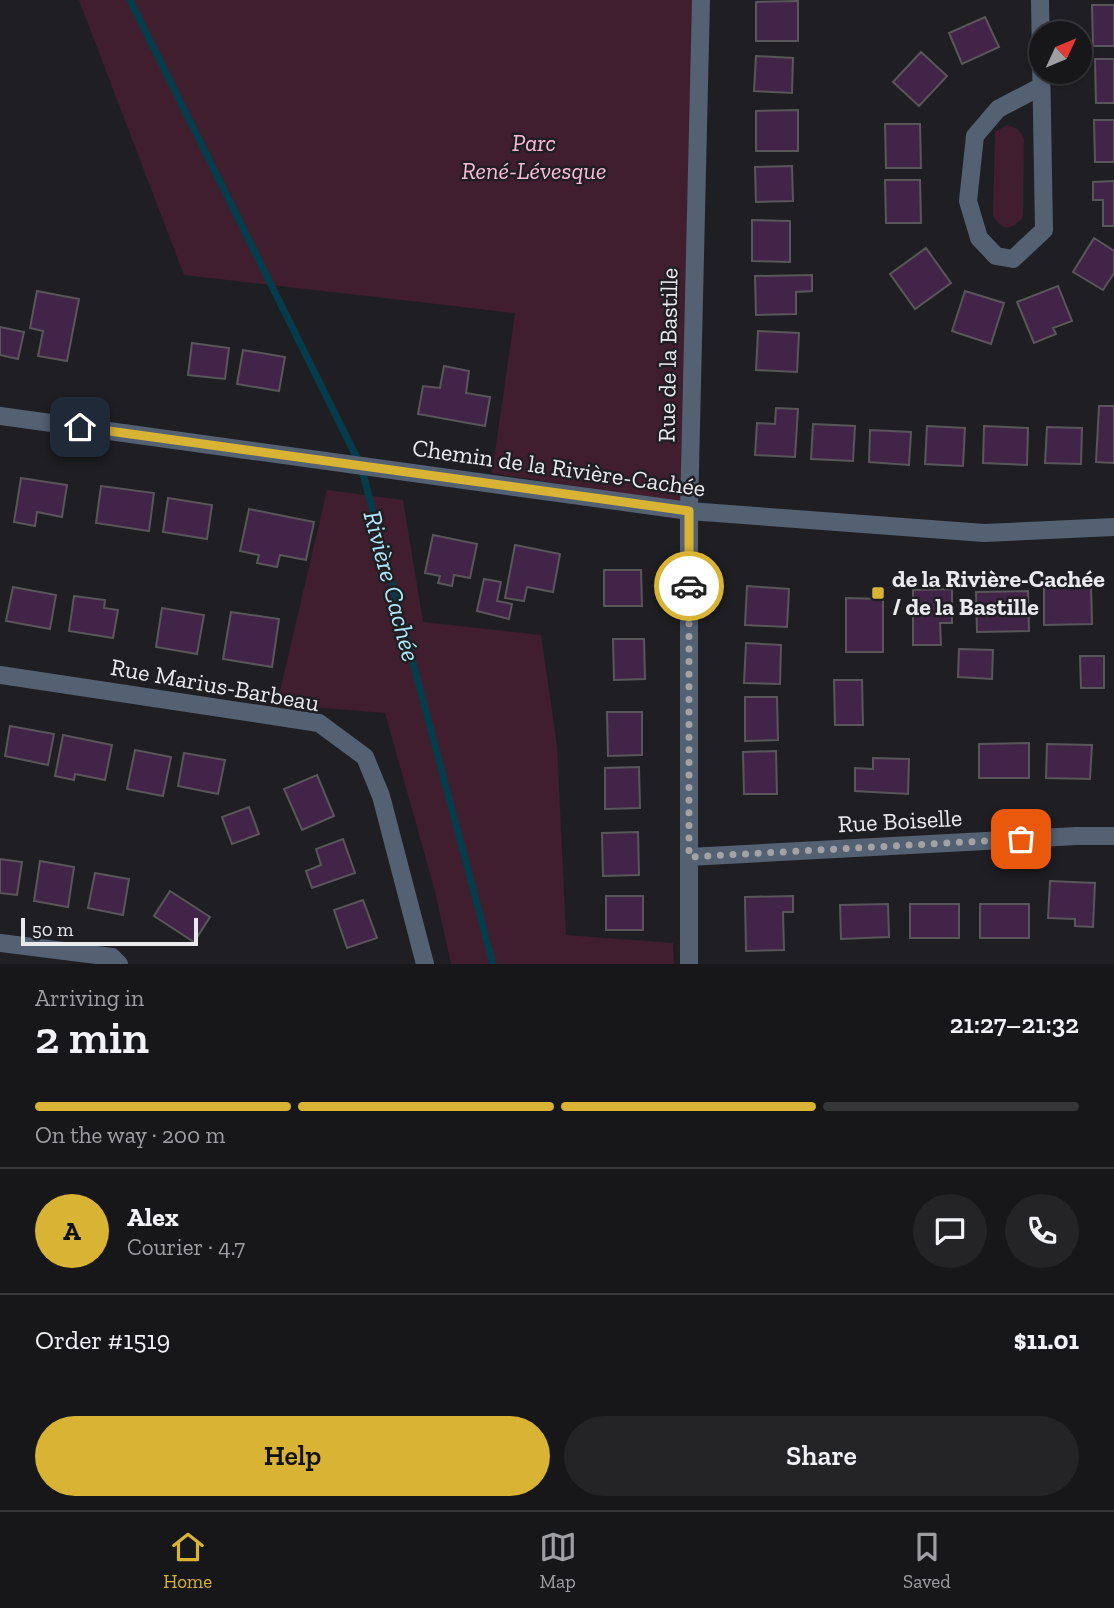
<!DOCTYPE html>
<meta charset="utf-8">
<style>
:root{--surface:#17171a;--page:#242427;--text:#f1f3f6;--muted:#9e9fa2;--line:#363639;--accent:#d9b334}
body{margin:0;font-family:"Zilla Slab",serif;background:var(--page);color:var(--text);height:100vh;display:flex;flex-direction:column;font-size:26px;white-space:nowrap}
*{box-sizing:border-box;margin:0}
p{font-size:23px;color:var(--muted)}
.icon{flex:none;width:38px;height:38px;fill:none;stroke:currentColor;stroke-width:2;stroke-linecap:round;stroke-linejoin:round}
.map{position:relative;height:964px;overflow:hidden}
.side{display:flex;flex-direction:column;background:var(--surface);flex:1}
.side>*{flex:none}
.needle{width:46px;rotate:46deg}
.buttons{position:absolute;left:1029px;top:21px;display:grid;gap:14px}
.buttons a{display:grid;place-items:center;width:63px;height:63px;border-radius:50%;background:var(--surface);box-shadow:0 2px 5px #0004,0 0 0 2px var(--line);font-size:35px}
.scale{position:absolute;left:21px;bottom:18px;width:177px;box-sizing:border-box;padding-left:7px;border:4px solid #eaeaed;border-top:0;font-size:19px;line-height:24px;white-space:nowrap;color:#eaeaed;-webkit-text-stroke:5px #1f1f23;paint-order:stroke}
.pin{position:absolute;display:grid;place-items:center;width:60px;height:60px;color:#fff;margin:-30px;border-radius:14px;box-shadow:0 4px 10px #0006}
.courier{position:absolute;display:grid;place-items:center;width:70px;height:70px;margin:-35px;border:5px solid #d9b334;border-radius:50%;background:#fff;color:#222;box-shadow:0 2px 9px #0007}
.headline em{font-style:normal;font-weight:600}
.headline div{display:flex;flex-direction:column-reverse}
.headline{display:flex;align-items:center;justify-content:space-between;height:119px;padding:0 35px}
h1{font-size:46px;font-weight:600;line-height:52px}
.bar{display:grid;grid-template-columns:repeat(4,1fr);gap:10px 7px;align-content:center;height:84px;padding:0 35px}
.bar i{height:9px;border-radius:5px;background:var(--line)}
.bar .on{background:var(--accent)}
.bar p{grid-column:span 4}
.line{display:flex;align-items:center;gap:18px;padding:0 35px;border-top:2px solid var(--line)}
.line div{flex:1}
.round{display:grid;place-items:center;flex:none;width:74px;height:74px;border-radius:37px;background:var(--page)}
.action{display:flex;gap:14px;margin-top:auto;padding:14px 35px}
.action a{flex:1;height:80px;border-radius:42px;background:var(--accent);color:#111;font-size:28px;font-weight:600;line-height:80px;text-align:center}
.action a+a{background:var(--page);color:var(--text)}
.tabs{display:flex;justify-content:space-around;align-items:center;height:98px;border-top:2px solid var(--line);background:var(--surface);font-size:19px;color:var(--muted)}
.tabs a{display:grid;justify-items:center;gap:4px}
.tabs .on{color:var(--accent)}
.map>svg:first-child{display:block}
</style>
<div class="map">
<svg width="1114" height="964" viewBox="0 0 1114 964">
<rect width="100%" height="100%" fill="#1f1f23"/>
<!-- green -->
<path fill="#411e2e" d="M79,0H694L685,504L492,473L515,313L184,275Z
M1007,125L1018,129L1024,138L1023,217C1012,230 1003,232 993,216L995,132Z
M327,490L403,500L423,622L541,635L557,746L566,935L673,943L674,964H451L435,891L385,713L277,704Z"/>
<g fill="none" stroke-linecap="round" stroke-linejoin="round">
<!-- stream -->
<path stroke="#043c4b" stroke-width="7" d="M130,0L361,466L493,964"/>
</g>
<!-- building -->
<path fill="#422448" stroke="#595659" stroke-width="2" d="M798,1V41H756V2Z
M1092,5H1114V46H1093Z
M985,17L999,47L962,64L949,33Z
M921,52L947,76L919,106L893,82Z
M756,56L793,58L792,93L754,91Z
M1095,59H1114V103H1096Z
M798,110V151H756V111Z
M1094,120H1114V162H1095Z
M885,124H920L921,168H886Z
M792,166L793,201L756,202L755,167Z
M885,180H920L921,223H886Z
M1114,181V226H1103V200H1093V182Z
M752,220L790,221V262L752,261Z
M1094,238L1114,251V273L1103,290L1073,272Z
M926,248L951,283L915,309L890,274Z
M812,275V291L796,292V314L756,315L755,276Z
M1058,286L1072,321L1053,328L1056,334L1034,343L1017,302Z
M37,291L79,299L67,361L38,356L43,331L30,328Z
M965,291L1004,303L991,344L952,331Z
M0,327L24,332L18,359L0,355Z
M758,331L799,333L797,372L756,370Z
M192,343L229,348L225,379L188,375Z
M243,350L285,357L279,391L237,384Z
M444,366L469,371L466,393L490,397L485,426L418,414L423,386L440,388Z
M1099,406H1114V463L1096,462Z
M776,408L798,409L795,457L755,455L757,423L775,424Z
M813,424L855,426L853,461L811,459Z
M927,426L965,428L963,466L925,464Z
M984,426L1028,428L1027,465L983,463Z
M1047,427L1082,428L1081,464L1045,463Z
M870,430L911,432L909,465L869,462Z
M21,478L67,485L62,517L37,512L35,526L14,522Z
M101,486L154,493L149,531L96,523Z
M168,498L212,505L207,539L163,532Z
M249,509L314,522L306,560L280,555L277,567L257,563L259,555L240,551Z
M433,535L477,544L470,578L454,575L452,586L438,583L440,576L425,573Z
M515,545L560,554L553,592L527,587L524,601L505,598Z
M604,570H641L642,606H604Z
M484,579L501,582L497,601L512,604L509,619L477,611Z
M1091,584L1092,624L1044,625V585Z
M747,586L789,589L787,627L745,625Z
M13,587L56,595L50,629L6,621Z
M952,589V623H940L941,645H913V590Z
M1028,591L1029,631L977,632L976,592Z
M74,596L105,600L104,608L118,610L113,638L69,631Z
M846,598L883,599V652H846Z
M162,608L204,615L197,654L156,647Z
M231,612L279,619L272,667L223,659Z
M613,639H644L645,679L614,680Z
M746,643L781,645L780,684L744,683Z
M959,649L993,650L992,679L958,677Z
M1080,656H1104V688H1081Z
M834,680H862L863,725H835Z
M745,697H777L778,740L745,741Z
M607,712H642V755L608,756Z
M10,726L54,734L48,765L5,756Z
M63,735L112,745L105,780L75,774L74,780L55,776Z
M1029,743V778H979V744Z
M1047,744L1092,745L1090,779L1046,778Z
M135,750L171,757L163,796L127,789Z
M776,751L777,794H744L743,752Z
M184,753L225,760L218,794L178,786Z
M873,758L909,759L908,794L855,791V768L873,769Z
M639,767L640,808L605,809V768Z
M317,775L334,816L302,830L284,789Z
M249,807L259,834L232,844L222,817Z
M638,832L639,875L603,876L602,833Z
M343,839L355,873L312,888L306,871L321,865L316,849Z
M0,859L22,862L17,895L0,893Z
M40,861L74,867L68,907L34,901Z
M95,873L129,879L123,915L88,908Z
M1050,881L1095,883L1093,927L1075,926V919L1048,918Z
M170,891L210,917L194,942L154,916Z
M606,896H643V930H606Z
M793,896V912H783L784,950L746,951L745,897Z
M363,900L377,938L347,948L334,910Z
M888,904L889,937L841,939L840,905Z
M910,904H959V938H910Z
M980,904H1029V938H980Z"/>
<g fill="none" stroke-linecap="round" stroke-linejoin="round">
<!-- minor -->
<path stroke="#536173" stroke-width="18" d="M1040,0L1044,230L1013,259L996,256L979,238L968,201L975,136L998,109L1040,87
M0,675L319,723L365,757L381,796L425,964
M689,857L1076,836H1114
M0,943L112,957L119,964
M689,964V511L701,0"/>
<!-- tertiary -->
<path stroke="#536173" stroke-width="18" d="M0,416L689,511L984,533L1114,527"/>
</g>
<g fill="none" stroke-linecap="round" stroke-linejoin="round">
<!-- done -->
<path stroke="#a3a3a6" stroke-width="7" stroke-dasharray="0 12.6" d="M689,586V857L1021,839"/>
<!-- route -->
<path stroke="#d9b334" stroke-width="9" d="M80,427L689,511V586"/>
</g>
<!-- markers -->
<rect fill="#d9b334" stroke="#1f1f23" stroke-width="2.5" x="871" y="586" width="14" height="14" rx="3.5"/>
<g text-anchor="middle" stroke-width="5" stroke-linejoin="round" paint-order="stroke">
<!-- park labels -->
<g font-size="24" font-style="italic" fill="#febbd5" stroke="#1f1f23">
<text x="534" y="151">Parc<tspan x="534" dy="28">René-Lévesque</tspan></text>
</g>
<!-- street labels -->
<g font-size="24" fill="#eaeaed" stroke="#1f1f23">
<text transform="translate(668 355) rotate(-89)" y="8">Rue de la Bastille</text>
<text transform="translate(559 468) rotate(8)" y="8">Chemin de la Rivière-Cachée</text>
<text transform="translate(215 685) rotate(10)" y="8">Rue Marius-Barbeau</text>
<text transform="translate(900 821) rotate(-3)" y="8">Rue Boiselle</text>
</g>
<!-- poi labels -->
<g font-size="24" font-weight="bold" fill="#eaeaed" stroke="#1f1f23" text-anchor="start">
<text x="892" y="587">de la Rivière-Cachée<tspan x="892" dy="28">/ de la Bastille</tspan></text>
</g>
<!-- water labels -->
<g font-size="26" font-style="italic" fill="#b0e7fc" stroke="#1f1f23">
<text transform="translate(392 586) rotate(75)" y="9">Rivière Cachée</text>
</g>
</g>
</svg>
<div class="buttons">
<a><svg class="needle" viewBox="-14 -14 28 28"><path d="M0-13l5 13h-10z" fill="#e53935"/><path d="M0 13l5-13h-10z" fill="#9e9fa2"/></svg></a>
</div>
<div class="scale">50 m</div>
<div class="pin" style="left:1021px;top:839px;background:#ea580c"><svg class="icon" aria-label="bag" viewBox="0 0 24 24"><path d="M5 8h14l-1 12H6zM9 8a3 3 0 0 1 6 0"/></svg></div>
<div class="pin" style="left:80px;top:427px;background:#1f2937"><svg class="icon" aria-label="home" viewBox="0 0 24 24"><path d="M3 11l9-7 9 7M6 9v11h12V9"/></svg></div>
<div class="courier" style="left:689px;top:586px"><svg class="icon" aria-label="car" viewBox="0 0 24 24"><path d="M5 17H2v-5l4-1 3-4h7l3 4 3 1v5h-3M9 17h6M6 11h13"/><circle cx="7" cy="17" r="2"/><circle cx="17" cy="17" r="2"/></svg></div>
</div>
<section class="side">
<div class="headline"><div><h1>2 min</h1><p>Arriving in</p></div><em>21:27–21:32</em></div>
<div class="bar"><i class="on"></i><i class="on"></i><i class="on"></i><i></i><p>On the way · 200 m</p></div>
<div class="line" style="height:126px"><b class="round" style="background:var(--accent);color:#111">A</b><div><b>Alex</b><p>Courier · 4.7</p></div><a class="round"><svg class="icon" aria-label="chat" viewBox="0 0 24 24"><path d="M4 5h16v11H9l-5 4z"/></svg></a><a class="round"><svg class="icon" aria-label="phone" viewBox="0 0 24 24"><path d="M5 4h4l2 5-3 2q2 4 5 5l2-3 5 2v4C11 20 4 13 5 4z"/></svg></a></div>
<div class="line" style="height:91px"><div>Order #1519</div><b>$11.01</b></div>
<div class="action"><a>Help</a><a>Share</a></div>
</section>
<nav class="tabs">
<a class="on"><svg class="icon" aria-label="home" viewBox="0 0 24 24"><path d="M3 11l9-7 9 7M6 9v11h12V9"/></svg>Home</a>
<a><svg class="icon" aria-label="map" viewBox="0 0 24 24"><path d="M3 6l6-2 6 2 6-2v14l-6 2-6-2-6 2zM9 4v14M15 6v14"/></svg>Map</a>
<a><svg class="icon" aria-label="saved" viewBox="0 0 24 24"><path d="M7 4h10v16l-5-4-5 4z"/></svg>Saved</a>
</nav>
